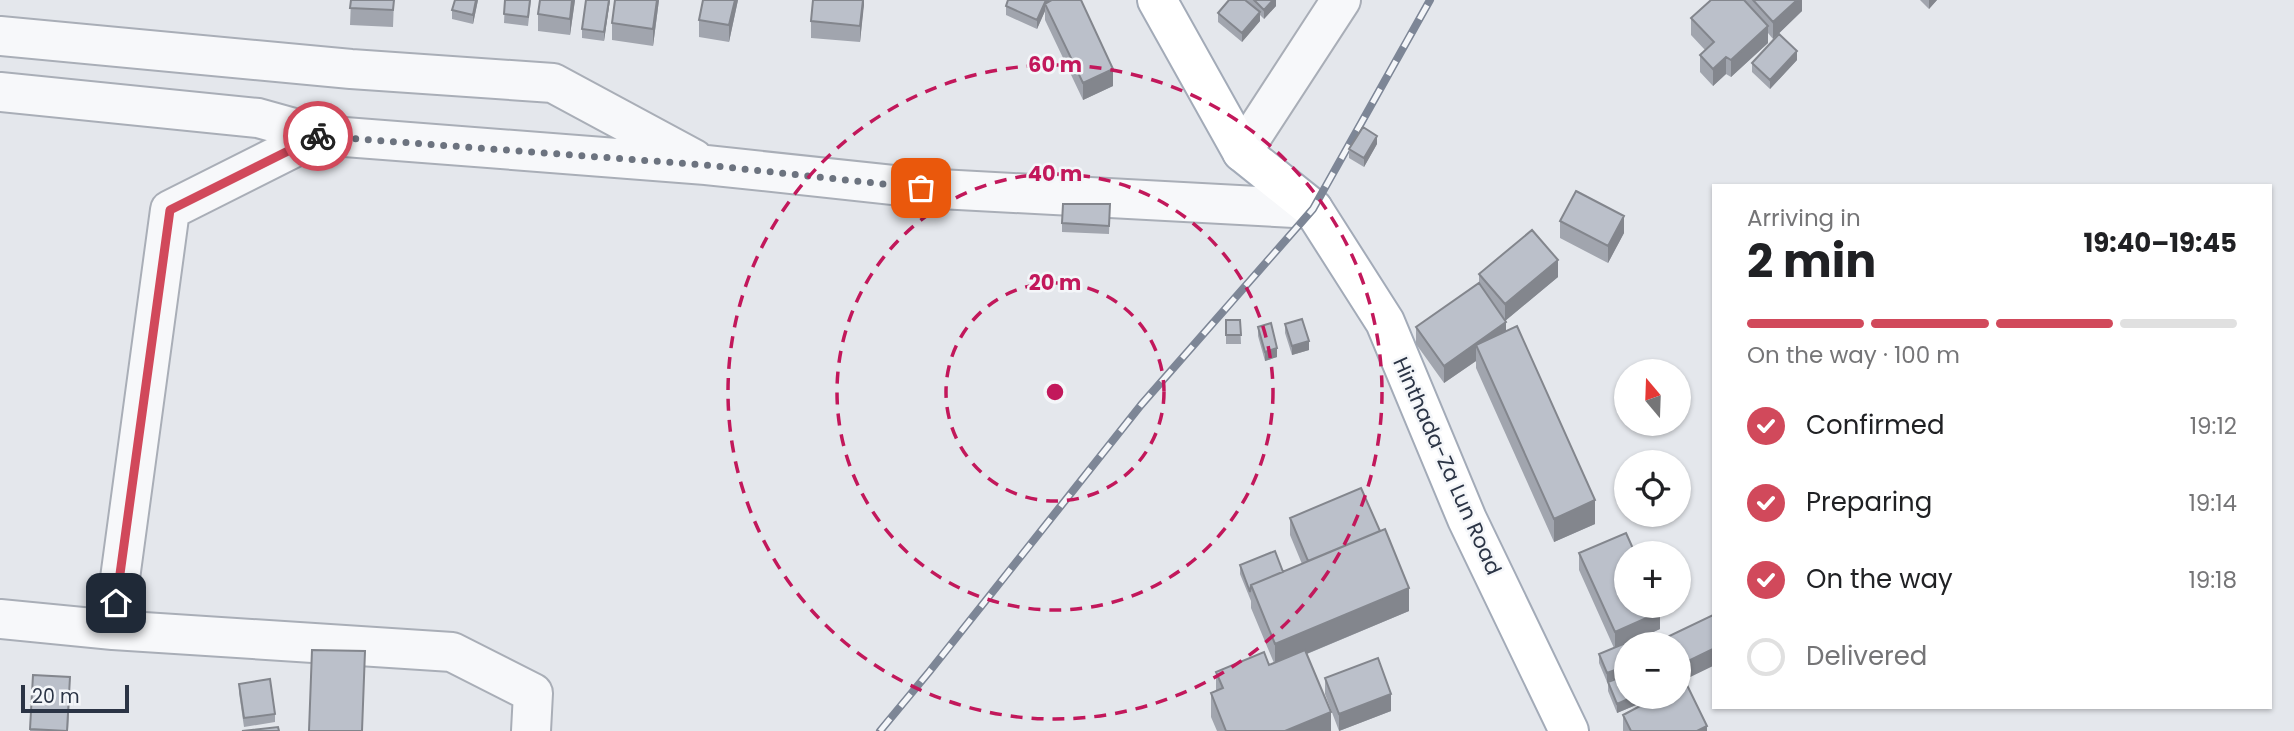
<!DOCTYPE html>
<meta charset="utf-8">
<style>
:root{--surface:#fff;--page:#f6f6f6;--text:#202124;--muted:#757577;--line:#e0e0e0;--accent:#d1495b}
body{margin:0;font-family:Poppins,sans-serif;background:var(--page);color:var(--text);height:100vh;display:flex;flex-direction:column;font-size:26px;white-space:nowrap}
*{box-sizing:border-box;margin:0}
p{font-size:23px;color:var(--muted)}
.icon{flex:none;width:38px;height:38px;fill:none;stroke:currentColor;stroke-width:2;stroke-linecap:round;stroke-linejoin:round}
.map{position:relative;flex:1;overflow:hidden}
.drawer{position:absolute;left:1712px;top:184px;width:560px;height:525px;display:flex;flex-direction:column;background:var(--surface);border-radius:0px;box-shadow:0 2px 5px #0004}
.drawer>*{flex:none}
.needle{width:46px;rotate:341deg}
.fabs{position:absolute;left:1614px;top:359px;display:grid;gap:14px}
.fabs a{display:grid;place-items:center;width:77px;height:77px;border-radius:50%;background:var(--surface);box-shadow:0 2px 5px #0004;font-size:35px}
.scale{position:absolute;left:21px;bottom:18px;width:108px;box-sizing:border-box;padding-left:7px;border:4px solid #2b3445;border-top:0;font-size:19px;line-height:24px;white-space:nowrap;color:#2b3445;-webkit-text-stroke:5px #f4f6f9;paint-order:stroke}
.pin{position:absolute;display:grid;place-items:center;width:60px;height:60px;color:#fff;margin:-30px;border-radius:14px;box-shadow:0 4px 10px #0006}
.courier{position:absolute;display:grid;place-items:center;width:70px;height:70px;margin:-35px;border:5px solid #d1495b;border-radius:50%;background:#fff;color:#222;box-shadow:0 2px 9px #0007}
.overview em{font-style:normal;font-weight:700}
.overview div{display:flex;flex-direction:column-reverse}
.overview{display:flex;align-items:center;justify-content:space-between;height:119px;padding:0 35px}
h1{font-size:46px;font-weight:700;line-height:52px}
.bar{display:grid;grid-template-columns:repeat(4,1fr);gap:10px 7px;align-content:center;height:84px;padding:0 35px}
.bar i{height:9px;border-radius:5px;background:var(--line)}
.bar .selected{background:var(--accent)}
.bar p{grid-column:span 4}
ol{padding:0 35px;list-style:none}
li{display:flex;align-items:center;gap:21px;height:77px}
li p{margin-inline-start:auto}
li .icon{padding:7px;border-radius:50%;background:var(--accent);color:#fff;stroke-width:4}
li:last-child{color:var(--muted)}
li i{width:38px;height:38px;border:4px solid var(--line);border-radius:50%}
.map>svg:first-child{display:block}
</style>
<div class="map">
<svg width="2294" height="731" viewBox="0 0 2294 731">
<rect width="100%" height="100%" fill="#e4e7ec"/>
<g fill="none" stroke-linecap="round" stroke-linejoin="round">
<defs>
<path id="minor" d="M0,36L351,69L553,83L694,159
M0,92L258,118L319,135L706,165L921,188L1313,209
M1242,152L1341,0
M0,619L113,630L452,652L533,693L531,731
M113,630L170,210L319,135"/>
<path id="major" d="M1157,0L1242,152L1313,209L1385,322L1467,519L1569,731"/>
</defs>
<!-- minor casing -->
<use href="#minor" stroke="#a9aeb7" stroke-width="42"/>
<!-- major casing -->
<use href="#major" stroke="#a3abb8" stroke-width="42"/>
<!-- minor -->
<use href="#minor" stroke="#f7f8fa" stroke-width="38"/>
<!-- major -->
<use href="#major" stroke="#fff" stroke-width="38"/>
<defs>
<path id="rail" d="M880,731L929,672L1141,405L1313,209L1430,0"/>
</defs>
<!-- rail casing -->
<use href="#rail" stroke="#7d8696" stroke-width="8"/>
<!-- rail -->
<use href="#rail" stroke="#f4f6f9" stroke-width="5" stroke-dasharray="16" stroke-linecap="butt"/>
</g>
<!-- wall -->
<path fill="#a1a5ae" d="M351,0H394L393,27L350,25Z
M455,0H478L473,24L452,19V10Z
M505,0H531L528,26L504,23Z
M540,0H575L570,35L538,31V14Z
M586,0H610L604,41L582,38V29Z
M659,0L653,46L612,40V23Z
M703,0H738L729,42L699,37V20Z
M864,0L860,42L811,38V21Z
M1008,0H1050L1049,1L1113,86L1083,100L1045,20V11L1037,29L1006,15V6Z
M1229,0H1276V6L1264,19L1260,15V21L1242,42L1218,22V13Z
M1711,0H1802V11L1773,39L1768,33V43L1731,77L1726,74L1713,86L1700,72V55L1705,50L1691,35V18Z
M1920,0H1937L1929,9Z
M1797,60L1770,89L1752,72V63Z
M1377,144L1364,167L1349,158V149Z
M1110,204L1109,234L1062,232V223Z
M1560,221L1624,233L1608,263L1560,238Z
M1479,274L1558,277L1505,321L1506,331L1595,524L1554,542L1476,368V361L1444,383L1416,344V327L1479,284Z
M1226,320H1240L1241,344H1226Z
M1285,324L1309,350L1292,355L1285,333Z
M1258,327L1277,357L1265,361L1258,336Z
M1290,518L1409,611L1307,654L1331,731H1217L1211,717V693L1216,691V672L1269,665L1274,663L1251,608V601L1240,574V565L1283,572L1302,564L1290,535Z
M1579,553L1660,629L1629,643L1607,682L1599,663V654L1614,648L1579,570Z
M33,675L70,694L68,731H30Z
M1325,678L1391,711L1339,731L1325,694Z
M1608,682L1648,696V700L1617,713L1608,691Z
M239,684L275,714V722L244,727L239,693Z
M1623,715L1707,731H1623Z"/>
<!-- shaded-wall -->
<path fill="#83868d" d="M476,0H478L473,24V15Z
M572,0H575L570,35V19Z
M609,0H610L604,41V32Z
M657,0H659L653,46V29Z
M735,0H738L729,42V25Z
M863,0H864V5L860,42V26Z
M1046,0H1050L1047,7L1045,4V11L1037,29V20Z
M1273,0H1276V6L1264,19V10Z
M1797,0H1802V11L1773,39V22Z
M1929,0H1937L1929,9Z
M1260,12V21L1242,42V33Z
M1768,26V43L1731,77V60Z
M1797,51V60L1770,89V80Z
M1726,57V74L1713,86V69Z
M1113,69V86L1083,100V83Z
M1377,136V144L1364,167V158Z
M1624,216V233L1608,263V246Z
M1558,260V277L1505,321V304Z
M1506,322V339L1476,345V361L1444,383V366Z
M1309,341V350L1292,355V346Z
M1277,348V357L1265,361V352Z
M1595,500V524L1554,542V519Z
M1409,588V611L1275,667V644Z
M1660,612V629L1615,649V632Z
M1713,649V666L1678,683V666Z
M1626,666V674L1607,682V673Z
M1391,694V711L1339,731V714Z
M1635,696H1648V700L1617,713V704Z
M1331,712V731H1285Z
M1707,726V731H1697Z"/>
<!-- building -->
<path fill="#bbc0ca" stroke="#83868d" stroke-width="2" d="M351,0H394L393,10L350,8Z
M455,0H476L473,15L452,10Z
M505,0H530L528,17L504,14Z
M540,0H572L570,19L538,14Z
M586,0H609L604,32L582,29Z
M615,0H657L653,29L612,23Z
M703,0H735L729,25L699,20Z
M813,0H863L860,26L811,21Z
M1008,0H1046L1037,20L1006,6Z
M1052,0H1081L1113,69L1083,83L1045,4Z
M1229,0H1245L1260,12L1242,33L1218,13Z
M1254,0H1273L1264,10Z
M1711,0H1744L1768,26L1731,60L1726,57L1713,69L1700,55L1714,42L1691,18Z
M1753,0H1797L1773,22Z
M1779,34L1797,51L1770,80L1752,63Z
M1363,127L1377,136L1364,158L1349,149Z
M1576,191L1624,216L1608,246L1560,221Z
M1063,204H1110L1109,226L1062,223Z
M1532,230L1558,260L1505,304L1479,274Z
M1479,283L1506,322L1444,366L1416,327Z
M1302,319L1309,341L1292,346L1285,324Z
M1226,320H1240L1241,335H1226Z
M1271,323L1277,348L1265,352L1258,327Z
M1517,326L1595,500L1554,519L1476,345Z
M1361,488L1380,531L1308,561L1290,518Z
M1385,529L1409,588L1275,644L1251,585Z
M1626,533L1635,553H1626V606H1658L1660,612L1615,632L1579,553Z
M1275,551L1283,572L1251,585L1250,592L1240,565Z
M1713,615V649L1678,666V644H1663L1661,640Z
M1628,642L1629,644H1626V666L1607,673L1599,654Z
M312,650L365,651L362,731H309Z
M1305,650L1331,712L1285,731H1226L1211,693L1223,688L1216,672L1264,652L1269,665Z
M1378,658L1391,694L1339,714L1325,678Z
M33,675L70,677L67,731L30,729Z
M1626,675V696H1635L1617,704L1608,682Z
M270,679L275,714L244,718L239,684Z
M1686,683L1707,726L1697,731H1631L1623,715L1659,696H1678V687Z
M278,727L279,731H242Z"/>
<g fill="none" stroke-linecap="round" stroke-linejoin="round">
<!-- done -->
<path stroke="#6c737f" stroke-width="7" stroke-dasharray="0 12.6" d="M318,136L706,165L921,188"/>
<!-- route -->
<path stroke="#d1495b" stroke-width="9" d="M116,603L170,210L318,136"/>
</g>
<!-- distance rings -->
<g fill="none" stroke="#c2185b" stroke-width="3.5" stroke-dasharray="12 9">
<circle cx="1055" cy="392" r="109"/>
<circle cx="1055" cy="392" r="218"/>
<circle cx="1055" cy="392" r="327"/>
</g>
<g text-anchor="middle" stroke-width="5" stroke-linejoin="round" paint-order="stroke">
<!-- street labels -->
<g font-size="21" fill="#2b3445" stroke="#f4f6f9">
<text transform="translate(1447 466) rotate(66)" y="7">Hinthada-Za Lun Road</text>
</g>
</g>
<circle cx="1055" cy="392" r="10" fill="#c2185b" stroke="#f4f6f9" stroke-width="3.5"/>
<g font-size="21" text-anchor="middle" font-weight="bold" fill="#c2185b" stroke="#f4f6f9" stroke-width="5" stroke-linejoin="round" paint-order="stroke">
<text x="1055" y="72">60 m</text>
<text x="1055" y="181">40 m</text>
<text x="1055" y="290">20 m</text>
</g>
</svg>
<div class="fabs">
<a><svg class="needle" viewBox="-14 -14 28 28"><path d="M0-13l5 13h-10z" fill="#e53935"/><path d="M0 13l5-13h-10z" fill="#757577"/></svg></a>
<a><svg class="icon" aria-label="locate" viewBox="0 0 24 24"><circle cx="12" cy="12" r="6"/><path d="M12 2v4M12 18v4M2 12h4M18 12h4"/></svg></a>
<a>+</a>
<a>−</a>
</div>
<div class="scale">20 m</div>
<div class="pin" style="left:921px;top:188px;background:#ea580c"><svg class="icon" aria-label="bag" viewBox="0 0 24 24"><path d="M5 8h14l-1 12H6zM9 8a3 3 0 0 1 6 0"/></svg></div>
<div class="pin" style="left:116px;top:603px;background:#1f2937"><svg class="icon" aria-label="home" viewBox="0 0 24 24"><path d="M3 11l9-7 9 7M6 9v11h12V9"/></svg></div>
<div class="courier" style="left:318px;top:136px"><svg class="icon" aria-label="bike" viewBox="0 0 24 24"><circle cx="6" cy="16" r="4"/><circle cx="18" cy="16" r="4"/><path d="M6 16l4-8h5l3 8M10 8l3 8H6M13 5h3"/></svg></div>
<section class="drawer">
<div class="overview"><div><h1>2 min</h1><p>Arriving in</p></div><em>19:40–19:45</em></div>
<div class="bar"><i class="selected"></i><i class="selected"></i><i class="selected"></i><i></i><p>On the way · 100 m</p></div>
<ol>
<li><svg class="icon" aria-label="check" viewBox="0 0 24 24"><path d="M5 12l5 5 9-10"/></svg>Confirmed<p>19:12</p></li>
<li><svg class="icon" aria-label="check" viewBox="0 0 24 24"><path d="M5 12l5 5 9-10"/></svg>Preparing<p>19:14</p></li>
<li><svg class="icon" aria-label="check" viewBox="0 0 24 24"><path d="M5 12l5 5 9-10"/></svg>On the way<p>19:18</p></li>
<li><i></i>Delivered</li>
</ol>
</section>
</div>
